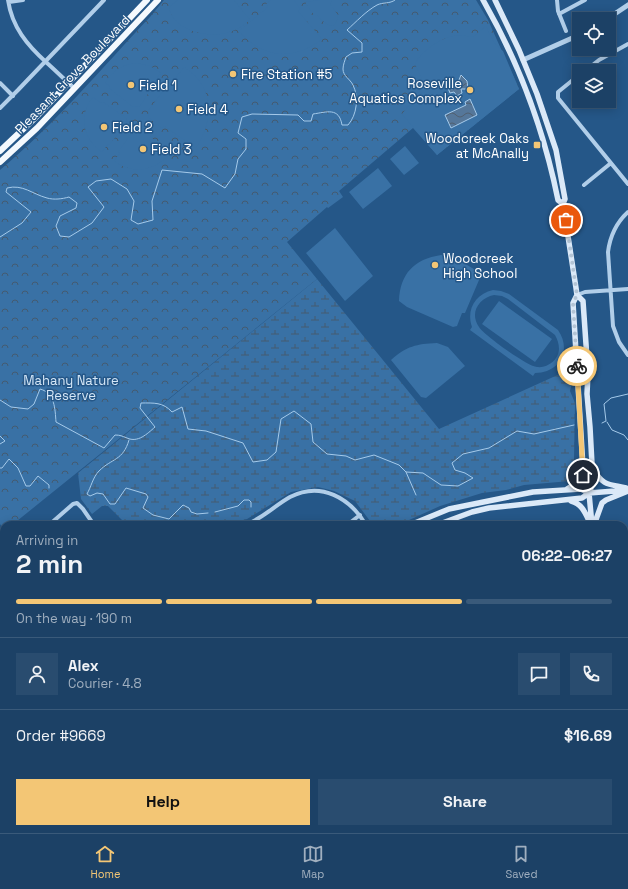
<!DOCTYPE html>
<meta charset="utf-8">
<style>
:root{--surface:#1c4166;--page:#294c6f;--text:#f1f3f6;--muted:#a0afbf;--line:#3a5a7a;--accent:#f3c675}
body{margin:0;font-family:"Space Grotesk",sans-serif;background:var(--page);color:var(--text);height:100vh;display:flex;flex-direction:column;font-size:15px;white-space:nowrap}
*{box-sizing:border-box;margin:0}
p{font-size:13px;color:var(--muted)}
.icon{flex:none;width:22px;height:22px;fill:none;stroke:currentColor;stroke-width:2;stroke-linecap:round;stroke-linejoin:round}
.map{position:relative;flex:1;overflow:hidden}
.side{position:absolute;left:0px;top:521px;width:628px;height:312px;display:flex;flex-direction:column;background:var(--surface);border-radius:12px 12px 0 0;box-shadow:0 2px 10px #0003,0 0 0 1px var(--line)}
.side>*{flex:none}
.buttons{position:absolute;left:572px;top:12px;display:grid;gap:8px}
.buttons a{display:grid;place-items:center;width:44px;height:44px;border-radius:0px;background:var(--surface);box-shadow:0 2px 10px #0003,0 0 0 1px var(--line);font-size:20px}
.pin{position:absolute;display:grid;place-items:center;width:34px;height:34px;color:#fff;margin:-17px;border:2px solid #fff;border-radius:50%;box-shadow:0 1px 4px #0007}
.courier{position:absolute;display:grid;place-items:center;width:40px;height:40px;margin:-20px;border:3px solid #f3c675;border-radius:50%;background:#fff;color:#222;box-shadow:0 1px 5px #0007}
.headline em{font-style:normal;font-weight:800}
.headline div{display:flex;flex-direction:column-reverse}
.headline{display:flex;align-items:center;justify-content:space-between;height:68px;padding:0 16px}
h1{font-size:26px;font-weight:800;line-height:30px}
.bar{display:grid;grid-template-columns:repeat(4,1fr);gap:6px 4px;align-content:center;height:48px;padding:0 16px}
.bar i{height:5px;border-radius:3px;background:var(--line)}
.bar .active{background:var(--accent)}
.bar p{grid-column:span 4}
.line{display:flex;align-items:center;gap:10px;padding:0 16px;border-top:1px solid var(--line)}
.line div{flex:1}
.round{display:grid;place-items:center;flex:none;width:42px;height:42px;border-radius:0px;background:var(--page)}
.button{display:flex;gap:8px;margin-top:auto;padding:8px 16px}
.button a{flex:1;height:46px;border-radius:0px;background:var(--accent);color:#111;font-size:16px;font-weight:800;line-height:46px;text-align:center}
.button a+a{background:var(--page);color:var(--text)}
.dock{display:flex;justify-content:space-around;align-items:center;height:56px;border-top:1px solid var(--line);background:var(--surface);font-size:11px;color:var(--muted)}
.dock a{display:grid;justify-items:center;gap:2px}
.dock .active{color:var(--accent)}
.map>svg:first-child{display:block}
</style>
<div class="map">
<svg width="628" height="833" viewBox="0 0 628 833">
<defs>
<pattern id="wetland-marsh" width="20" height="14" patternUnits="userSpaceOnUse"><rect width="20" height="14" fill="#3971a5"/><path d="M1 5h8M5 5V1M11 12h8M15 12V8" fill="none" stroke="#445b70"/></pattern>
<pattern id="park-crowns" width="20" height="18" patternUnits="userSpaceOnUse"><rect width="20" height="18" fill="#3971a5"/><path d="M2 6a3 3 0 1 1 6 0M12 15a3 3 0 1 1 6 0" fill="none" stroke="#445b70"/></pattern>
<pattern id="water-waves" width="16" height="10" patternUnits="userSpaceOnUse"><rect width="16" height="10" fill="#55779a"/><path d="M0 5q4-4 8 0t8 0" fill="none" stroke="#505f6f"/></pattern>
</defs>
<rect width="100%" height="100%" fill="#255788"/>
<!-- wetland -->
<path fill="url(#wetland-marsh)" d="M317,279L439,429L573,368V378L570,391L575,403L574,458L576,474L570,481L524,485L506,490L482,493L440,506L398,525H373L355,501L334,491L318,487L291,492L247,519L223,525H127L108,506H102L92,514L81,499L78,473Z"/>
<!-- park -->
<path fill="url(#park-crowns)" d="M164,0H476L488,20L519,89L437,155L413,128L339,191L343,197L328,208L327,207L287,242L317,279L12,525H4V529L0,524V170C55,124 102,68 150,17Z
M0,724L4,729V762L0,757Z
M355,829H464L459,833H358Z"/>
<!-- pitch -->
<path fill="#3971a5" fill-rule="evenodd" d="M178,0H234L250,20C243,26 235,31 226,33C207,38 172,30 169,7Z
M271,0H294L300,9L298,11L322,39C294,61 262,59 239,31L268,7L266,4Z
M320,0H332L330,4L338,15C336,34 324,23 317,15H314L306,4V2Z
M486,26C490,35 494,45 503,51L519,89L437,155L402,114L414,99L423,92V82L415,64C420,52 441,38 453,36C460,35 466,36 473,37Z
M137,63L150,66L161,73L154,82L155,83L140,106L133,107L109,88L110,86L105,83C112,71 123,64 137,63Z
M184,67C215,87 214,120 196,148L164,126L162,128L149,118L148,111L166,87L168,88Z
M93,97L101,103L103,102L126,118L127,123L109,145L108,144L102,152C83,140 78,115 93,97Z
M140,127L146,130L145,132L170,153C156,171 133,175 114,161L120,153L118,152L131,134L129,132L134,128Z
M405,146L419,163L404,175L390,159Z
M378,168L392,186L363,209L349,192Z
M335,228L373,276L345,301L306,253Z
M441,255L454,257L477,271L479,280L465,313H462L457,326L453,327L407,307L399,301C400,274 414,259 441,255Z
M493,290L501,291L509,294L558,330C572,350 560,373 535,373L533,376L470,330L472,327C466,310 475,294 493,290ZM494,295L502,296L508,299L555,335C559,342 561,351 556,358C552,364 544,368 537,367C528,367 484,335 479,327C469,313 479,298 494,295Z
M499,301L552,339L535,362L482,324Z
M437,343L448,347L465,366L426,398L421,397L391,360C407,346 416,344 437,343Z
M398,829H443L446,833H393Z"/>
<!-- water -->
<path fill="url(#water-waves)" stroke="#a5caea" d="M461,75L467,81L468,89H461L462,93L457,96L454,92L450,93L448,88L451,87V89H453L451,84L459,80Z
M470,99L477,115L451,128L445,115L466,105L465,102Z"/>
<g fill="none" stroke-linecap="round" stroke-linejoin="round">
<!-- stream -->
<path stroke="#a5caea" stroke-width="1" d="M0,237L22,223L31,212L6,192L7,188C23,184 32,194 47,198C54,200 62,199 69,197L77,203L76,208L60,216L56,226L60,236L69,237L92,223L104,207L88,187L96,181L111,179L127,189L134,201L131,220L138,224L153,220L152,201L162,170L202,174L225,188L235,174L238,159L246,149V139L238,133L242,117L252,114L298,115L304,121H311L313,114C327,112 339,107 342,125H348C357,115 359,97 353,85C350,79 343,76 343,69C343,65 345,60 346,57L352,53L362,52V43L347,30C356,22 366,11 377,5C383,2 390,4 395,0
M0,400L11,407L28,409L34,404L40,389C55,393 55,409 56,422L104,448L115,435C120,435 122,436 127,438C138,443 147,434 155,427L140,408L141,403C154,403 163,402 172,412L182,407L188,429L206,431L243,443L253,462L267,460L276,452L281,419L294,411L311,424L313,442L327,454L346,456L355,460L374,455L399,465L406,472L423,473L441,485L458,486L473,478L465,473L455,470L452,463L463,454L489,448L517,431L534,434L574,425
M607,422L612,430L624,435L628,440
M602,423L606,421L604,404L611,398L628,394
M0,436L5,441L0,444
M129,440C123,461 112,458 99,471C93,477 91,487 87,494L90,496L97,493L103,494L110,504H115L126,488L146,494L148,497L143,508L153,515L169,519L183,505L189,508L191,512L197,514L208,513
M0,468H2L9,459L18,468L26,486H30L38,476L49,485V488
M406,472L416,495
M215,512L238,506L244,500H249L251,502V507"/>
<!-- minor -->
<path stroke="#b1cee9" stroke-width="4" d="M8,0C12,27 27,45 47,63C56,71 65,80 74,88
M557,0L558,11L566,31
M9,2L23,0
M559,14L585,0
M585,71L599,60L628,44
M579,75L558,92V98L628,184
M0,83L13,96
M0,108L18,90L104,0
M584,185L611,163
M628,212C616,223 610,236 608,252L613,326L619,342L628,355
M577,295L585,292L628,289
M49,525L73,504L77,503L83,509L94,525
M245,525C262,519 274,506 290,497C321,481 350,498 366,525
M347,525L360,515
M0,561L4,566
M0,622L4,619
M0,633L4,638
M0,686L4,683
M0,718L4,722
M624,782L628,788
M0,784L4,785
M162,829L166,833
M219,829L220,833
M279,829L281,833
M535,829L539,833
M95,833L97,829
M153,833L157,829
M318,833L321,829
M466,833L471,829"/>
<!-- tertiary -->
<path stroke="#b1cee9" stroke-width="5" d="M607,19L628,5
M523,60L579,35
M0,811L4,812
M0,818L4,819
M33,829L41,833"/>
<!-- secondary -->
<path stroke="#dbe9f8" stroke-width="5.5" d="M483,0C518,61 544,131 558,200L563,204
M495,0L519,50L537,94L556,150L565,199L563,204L576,288L577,295L573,303L583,467L584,484L589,493L592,525
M577,295L583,301L588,373L587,394L590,427L593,483L589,493
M594,470C603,486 609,484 626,488
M567,489C575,484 580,482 582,473
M571,501C583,504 586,515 591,525
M410,525L449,509L533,492L581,489L589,493L628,490
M437,525L472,512L489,508L582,498L589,493
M594,525L602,503L606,500L628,491
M624,707L628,717
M51,833L54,829
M60,833L62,829"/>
<!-- primary -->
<path stroke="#f4f9fe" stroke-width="6" d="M0,151L36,117L147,0
M0,162L37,128L158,0"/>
</g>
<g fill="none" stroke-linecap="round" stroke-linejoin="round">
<!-- done -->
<path stroke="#b3c4d5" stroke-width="4" stroke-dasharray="0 7.2" d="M566,220L576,288L577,295L573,303L577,366"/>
<!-- route -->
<path stroke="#f3c675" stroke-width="5" d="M577,366L583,475"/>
</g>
<!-- markers -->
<g fill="#f3c675" stroke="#255788" stroke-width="1.5">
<circle cx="233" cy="74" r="4"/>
<circle cx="131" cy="85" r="4"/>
<circle cx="470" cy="90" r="4"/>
<circle cx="179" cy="109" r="4"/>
<circle cx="104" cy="127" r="4"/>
<rect x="533" y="141" width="8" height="8" rx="2"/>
<circle cx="143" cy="149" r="4"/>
<circle cx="435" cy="265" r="4"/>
</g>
<g text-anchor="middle" stroke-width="3" stroke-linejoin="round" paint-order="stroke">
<!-- street labels -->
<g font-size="13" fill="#fff" stroke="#255788">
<text transform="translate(72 74) rotate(-46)" y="5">Pleasant Grove Boulevard</text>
</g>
<!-- poi labels -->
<g font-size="13" fill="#fff" stroke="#255788" text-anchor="start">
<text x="241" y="79">Fire Station #5</text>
<text x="462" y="88" text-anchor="end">Roseville<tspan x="462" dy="15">Aquatics Complex</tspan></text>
<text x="139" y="90">Field 1</text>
<text x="187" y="114">Field 4</text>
<text x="112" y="132">Field 2</text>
<text x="529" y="143" text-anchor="end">Woodcreek Oaks<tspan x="529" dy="15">at McAnally</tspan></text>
<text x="151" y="154">Field 3</text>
<text x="443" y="263">Woodcreek<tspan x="443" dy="15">High School</tspan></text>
</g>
<!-- park labels -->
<g font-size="13" fill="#d5e7f7" stroke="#255788">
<text x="71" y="385">Mahany Nature<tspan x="71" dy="15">Reserve</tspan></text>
</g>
</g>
</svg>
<div class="buttons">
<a><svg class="icon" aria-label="locate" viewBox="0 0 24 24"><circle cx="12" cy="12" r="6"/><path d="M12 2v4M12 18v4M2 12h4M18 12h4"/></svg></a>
<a><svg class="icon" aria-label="layers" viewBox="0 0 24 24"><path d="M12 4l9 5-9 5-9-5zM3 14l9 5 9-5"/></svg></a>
</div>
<div class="pin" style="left:566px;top:220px;background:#ea580c"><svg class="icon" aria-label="bag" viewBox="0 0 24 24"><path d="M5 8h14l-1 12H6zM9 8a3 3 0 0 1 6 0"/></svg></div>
<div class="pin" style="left:583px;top:475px;background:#1f2937"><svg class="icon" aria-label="home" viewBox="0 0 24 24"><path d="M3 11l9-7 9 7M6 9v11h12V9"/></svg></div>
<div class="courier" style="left:577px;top:366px"><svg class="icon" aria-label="bike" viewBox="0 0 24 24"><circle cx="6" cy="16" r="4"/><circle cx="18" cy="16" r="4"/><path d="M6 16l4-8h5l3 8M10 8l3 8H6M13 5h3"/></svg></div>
<section class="side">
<div class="headline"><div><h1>2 min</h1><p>Arriving in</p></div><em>06:22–06:27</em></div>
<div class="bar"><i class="active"></i><i class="active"></i><i class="active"></i><i></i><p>On the way · 190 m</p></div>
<div class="line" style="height:72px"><a class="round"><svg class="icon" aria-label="person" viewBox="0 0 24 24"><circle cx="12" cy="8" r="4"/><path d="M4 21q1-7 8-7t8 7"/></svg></a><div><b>Alex</b><p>Courier · 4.8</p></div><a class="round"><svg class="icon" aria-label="chat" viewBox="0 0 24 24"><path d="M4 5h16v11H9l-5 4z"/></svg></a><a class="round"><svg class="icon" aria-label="phone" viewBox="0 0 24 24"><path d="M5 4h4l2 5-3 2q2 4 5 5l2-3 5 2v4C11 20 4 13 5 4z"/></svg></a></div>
<div class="line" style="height:52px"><div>Order #9669</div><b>$16.69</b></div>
<div class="button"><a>Help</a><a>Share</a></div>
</section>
</div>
<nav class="dock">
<a class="active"><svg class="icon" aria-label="home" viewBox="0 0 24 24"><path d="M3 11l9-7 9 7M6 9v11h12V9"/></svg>Home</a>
<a><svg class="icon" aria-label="map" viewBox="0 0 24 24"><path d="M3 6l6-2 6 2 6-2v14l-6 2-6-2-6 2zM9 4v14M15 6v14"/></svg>Map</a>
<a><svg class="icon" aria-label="saved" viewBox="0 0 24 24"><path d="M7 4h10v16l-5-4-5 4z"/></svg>Saved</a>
</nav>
